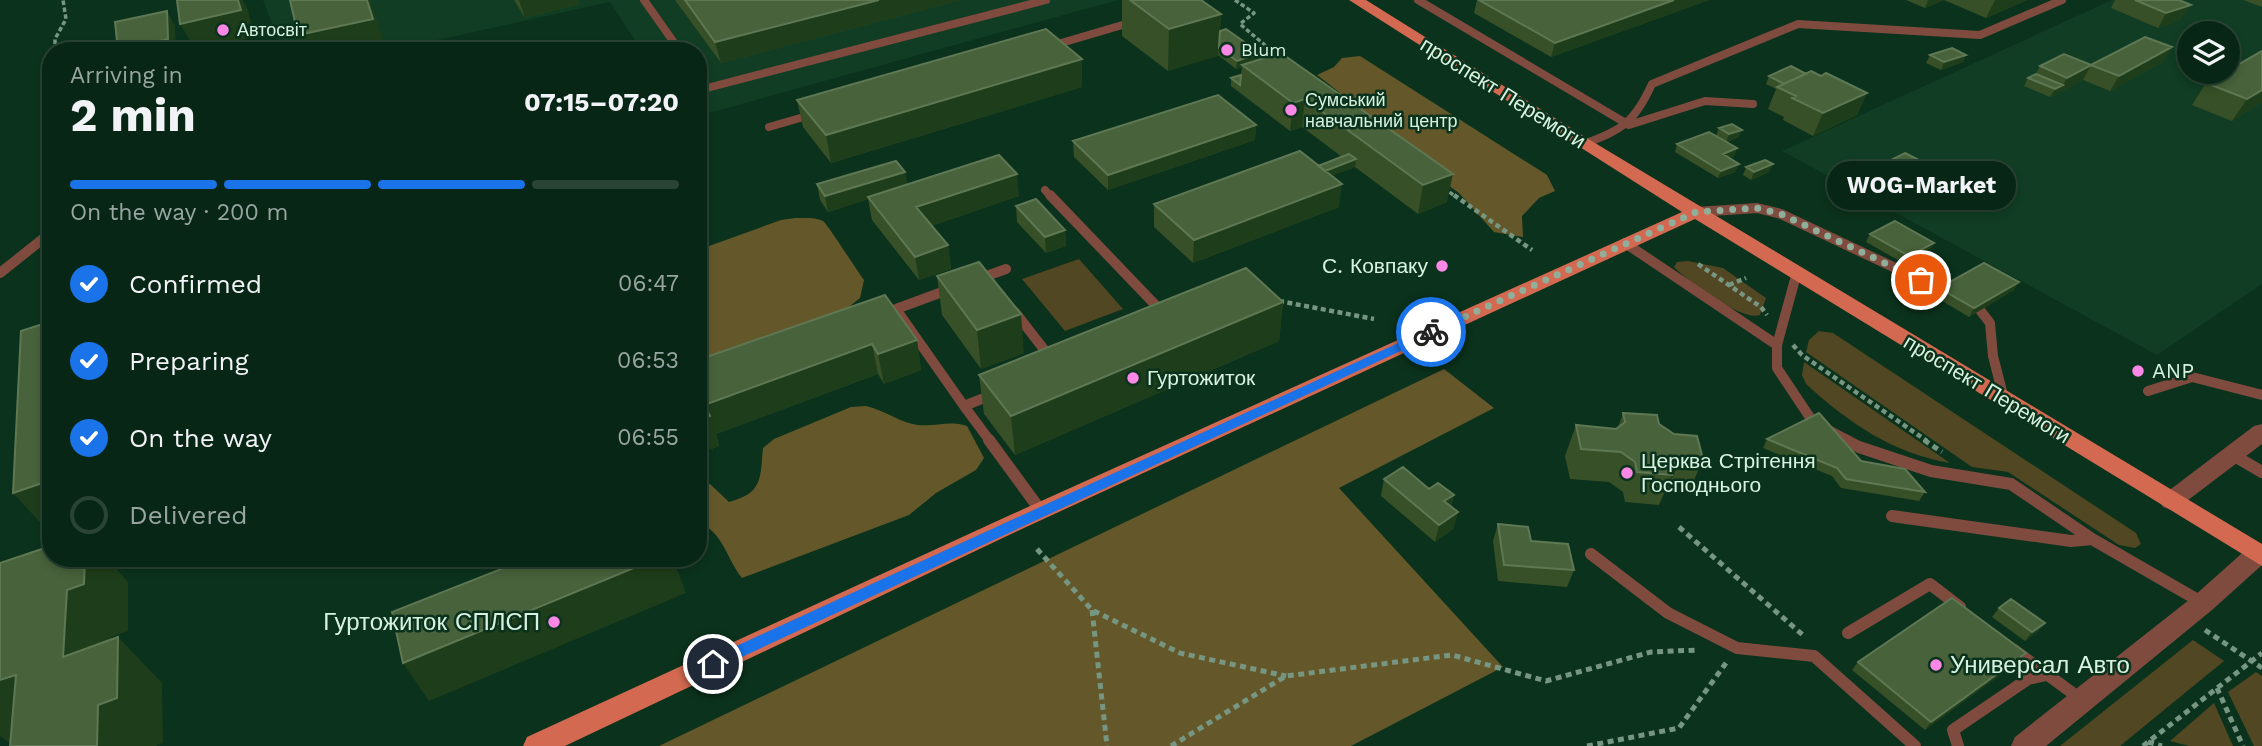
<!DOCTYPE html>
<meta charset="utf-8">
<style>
:root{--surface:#082615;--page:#112e1e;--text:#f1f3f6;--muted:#98a5a0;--line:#294334;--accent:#1a73e8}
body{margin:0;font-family:"Work Sans",sans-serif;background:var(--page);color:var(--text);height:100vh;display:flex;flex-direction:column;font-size:26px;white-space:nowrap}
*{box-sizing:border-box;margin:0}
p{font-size:23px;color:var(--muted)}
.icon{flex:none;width:38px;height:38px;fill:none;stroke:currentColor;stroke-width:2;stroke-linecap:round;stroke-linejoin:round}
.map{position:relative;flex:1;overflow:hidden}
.panel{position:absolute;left:42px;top:42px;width:665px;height:525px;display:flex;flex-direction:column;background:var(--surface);border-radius:28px;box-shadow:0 4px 10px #0003,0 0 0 2px var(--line)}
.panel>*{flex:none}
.buttons{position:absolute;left:2177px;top:21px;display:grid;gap:14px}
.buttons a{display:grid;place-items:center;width:63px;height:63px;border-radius:50%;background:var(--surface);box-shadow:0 4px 10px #0003,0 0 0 2px var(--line);font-size:35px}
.pin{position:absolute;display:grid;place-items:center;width:60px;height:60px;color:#fff;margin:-30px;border:4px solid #fff;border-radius:50%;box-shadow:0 2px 7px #0007}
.courier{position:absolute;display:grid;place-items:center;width:70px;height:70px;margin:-35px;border:5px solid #1a73e8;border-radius:50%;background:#fff;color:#222;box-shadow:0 2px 9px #0007}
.bubble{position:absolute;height:49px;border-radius:24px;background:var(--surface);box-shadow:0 4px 10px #0003,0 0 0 2px var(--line);font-size:23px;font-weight:700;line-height:49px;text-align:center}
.overview em{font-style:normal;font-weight:700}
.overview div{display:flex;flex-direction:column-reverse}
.overview{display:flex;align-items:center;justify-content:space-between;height:119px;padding:0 28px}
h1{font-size:46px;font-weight:700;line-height:52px}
.bar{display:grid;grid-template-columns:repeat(4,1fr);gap:10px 7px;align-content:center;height:84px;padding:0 28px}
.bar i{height:9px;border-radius:5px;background:var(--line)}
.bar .selected{background:var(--accent)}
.bar p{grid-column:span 4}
ol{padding:0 28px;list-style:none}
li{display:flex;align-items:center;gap:21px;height:77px}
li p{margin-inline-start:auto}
li .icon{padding:7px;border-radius:50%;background:var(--accent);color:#fff;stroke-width:4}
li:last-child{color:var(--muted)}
li i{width:38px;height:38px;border:4px solid var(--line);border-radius:50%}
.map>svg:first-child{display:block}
</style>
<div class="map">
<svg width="2262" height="746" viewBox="0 0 2262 746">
<rect width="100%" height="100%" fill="#0b321c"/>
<!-- built -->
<path fill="#103d23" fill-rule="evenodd" d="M263,0H1118L698,116V51H642L610,2L388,51H282Z
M2112,0H2262V284L2157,355L1782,151ZM2189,33H2228V72H2189Z"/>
<!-- green -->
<path fill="#514722" d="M1079,259L1123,309L1065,331L1022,279Z
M1688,261L1723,268L1766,298L1760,315C1743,322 1687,281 1674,267L1677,262Z
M1819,331L1833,333L2136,533L2141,544L2135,548L2119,545L2008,472L1972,467L1806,352L1809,340Z
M1804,362L1950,463C1892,453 1849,423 1806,384L1802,375Z
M2193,640L2224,661L2120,746H2060Z
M2256,672L2262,676V746H2254L2228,692Z
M2214,703L2233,746H2189L2170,741Z"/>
<!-- forest -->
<path fill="#64582b" d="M1360,56L1547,175L1555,191L1539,198L1522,216L1523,237L1494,232L1459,193L1352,116L1339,92L1317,75L1334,67L1342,58Z
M795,218C804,218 815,217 823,221C827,223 857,271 864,280L860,298L830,322L698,383V250L781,220Z
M1444,369L1494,408L1339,488L1503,667L1351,746H659Z
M866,406C885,410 900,423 918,425C937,427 948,420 967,426L984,458L976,470L936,493L909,515L742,578C726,558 724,533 698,522V484H710L729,502C763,493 760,479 763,448L774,439L851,407Z"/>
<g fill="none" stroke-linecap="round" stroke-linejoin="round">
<!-- path-far2 -->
<path stroke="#769682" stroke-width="3.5" stroke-dasharray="4.5 2.5" stroke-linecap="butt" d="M1235,0L1254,13L1240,24L1280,58
M55,51V39L66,19L63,0
M1444,188L1456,197"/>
<!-- path-far1 -->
<path stroke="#769682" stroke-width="4.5" stroke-dasharray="5 3.5" stroke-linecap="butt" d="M1454,195L1532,250
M1698,264L1761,307L1767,315
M1729,285L1746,278
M1279,301L1374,319
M1793,345L1802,355L1927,441"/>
<!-- path -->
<path stroke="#769682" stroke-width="5" stroke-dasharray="6 4.5" stroke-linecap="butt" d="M1924,440L1942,452
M1679,527L1804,636
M1037,549L1092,610L1180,653L1286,676
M1092,610L1107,746
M2205,630L2262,668
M2217,688L2243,746
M2148,742L2162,746
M1171,746L1286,676L1452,655L1546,681L1651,652L1698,650
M1587,746L1679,728L1726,663
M2143,746L2262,653"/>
<!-- service-far2 -->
<path stroke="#7f4b3f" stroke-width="8" d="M644,0L680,51
M1418,0L1629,125L1705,101L1753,104
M1051,46L1136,21
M698,76L707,88L1046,0
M769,127L814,114
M1584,144C1623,129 1634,123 1652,84L1798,24L1980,35L2062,0
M1045,190L1051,197"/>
<!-- service-far1 -->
<path stroke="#7f4b3f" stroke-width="10" d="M1050,195L1165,315
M1696,212L1757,208L1781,214L1944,291
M1625,243L1777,345
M1797,272L1777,345V368L1813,422L1849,441
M0,273L44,238L51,220
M978,279L1006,269
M953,288L896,309L964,406
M1980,310L1990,323L1993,356L2004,399
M1015,312L1053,361
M2148,391L2192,377L2262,395
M990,441L964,406L994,394"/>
<!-- service -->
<path stroke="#7f4b3f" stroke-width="12" d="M989,440L1041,511
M1845,440L1859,447L1931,471L2011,484L2092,539L2203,603
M2233,455L2262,472
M1892,516L2071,541L2092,539
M1591,554L1668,613L1737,648L1814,656L1915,746
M1848,633L1930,584L1960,607
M2014,650L2082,700
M1958,746L1953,730L2028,679L2046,675"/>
<!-- minor -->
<path fill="#7f4b3f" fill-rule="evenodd" d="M2262,424V444L2179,507L2171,510L2163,507L2159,501L2163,495L2254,426Z
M2258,544L2262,546V565L2212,610L2046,746H2011L2015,737L2194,596L2249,547Z"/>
<!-- primary -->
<path fill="#d26950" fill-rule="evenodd" d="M1349,0H1366L1590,140L2262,544V566L1695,219L1024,528L565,746H523L527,737L1008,516L1682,212Z"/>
</g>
<!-- wall -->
<path fill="#375027" d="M514,0H578L579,4L525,18Z
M675,0H961L721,63Z
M1122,0H1201L1221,14L1220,31L1260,60L1447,202L1418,214L1355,167L1331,176L1339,207L1193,263L1154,227V204L1318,166L1342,157L1302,127L1290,131L1231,86V78L1241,75L1242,67L1236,69L1218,55L1168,71L1122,36Z
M1477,0H1709L1551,57L1474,13Z
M1906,0H2027L1986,18L1944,0L1925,8Z
M2115,0H2179L2182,19L2158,28L2111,8Z
M2243,0H2262V7Z
M2172,47L2163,62L2110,91L2083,80L2050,97L2024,86L2028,78L2036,74L2040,66L2091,65Z
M1930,55H1966L1963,62L1941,70L1926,63Z
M1806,74L1821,76L1867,93L1857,115L1813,136L1783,120L1784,117L1768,109L1776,89L1766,84L1769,76Z
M2206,83L2262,102L2232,121L2192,105Z
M1082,87L831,163L803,127L797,100Z
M1256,125L1255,140L1108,190L1074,157L1073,141Z
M1719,128L1739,137L1727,142L1737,148L1734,156L1729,158L1739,164L1735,172L1718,178L1675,152L1677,144L1716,136Z
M1889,161L1927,164L1923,171L1907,181L1885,169Z
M1746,167L1769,172L1751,180L1743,175Z
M905,172L907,185L1019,196L931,226L948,245L951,269L919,280L872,220L868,199L828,212L820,200L817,184Z
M1016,206L1065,230L1066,246L1046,253L1017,222Z
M1870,234L1930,251L1905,264L1866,242Z
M937,276L1024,353L981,369L942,315Z
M1939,288L2014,290L1969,317L1934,296Z
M1283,302L1279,341L1015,455L984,414L979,375Z
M917,340L921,370L884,384L878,374L716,434L719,446L698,454V360Z
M1623,413L1659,424L1703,459L1690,490L1668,488L1666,489L1659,505L1625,502L1623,492L1609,482L1570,479L1565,456L1576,425L1616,429L1618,427Z
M1767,439L1861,461L1925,492L1919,501L1841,488L1832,476L1763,448Z
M1384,479L1429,489L1454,495L1451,506L1458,512L1453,529L1435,542L1381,496Z
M1498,524L1531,541L1574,570L1567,587L1498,581L1493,541Z
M1999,608L2045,623L2038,631L2025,641L1992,617Z
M2026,653L2019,661L1925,730L1852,670L1858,662Z"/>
<!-- shaded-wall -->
<path fill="#1e3d1a" d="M238,0H243L248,10L255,37L196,50L180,24Z
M367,0H370L385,45L361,51H306L298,35Z
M519,0H578L579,4L525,18Z
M879,0H961L721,63L715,42Z
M1674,0H1709L1551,57L1555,43Z
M1928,0H1944L1925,8Z
M1995,0H2027L1986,18Z
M2191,5L2182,19L2158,28L2166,13Z
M167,11L175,26L176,51H119Z
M1221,14L1218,56L1168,71L1169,29Z
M2172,47L2163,62L2110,91L2119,76Z
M1260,53V61L1242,65V67L1236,69L1237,61Z
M1966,55L1963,62L1941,70L1944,62Z
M1082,59V87L831,163L826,135Z
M2091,65L2083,80L2050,97L2055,89L2063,85L2067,78Z
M2262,90V102L2232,121L2247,99Z
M1867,93L1857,115L1813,136L1823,113Z
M1305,99L1302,127L1290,131L1293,103Z
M1256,125L1255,140L1108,190V175Z
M1742,130L1739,137L1726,142L1729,134Z
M1737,148L1734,156L1720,162L1723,154Z
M1356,159L1355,167L1310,184L1311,176Z
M1739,164L1735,172L1718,178L1721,171Z
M1773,164L1769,172L1751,180L1754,172Z
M1927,164L1923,171L1907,181L1911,173Z
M905,172L907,188L868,197V199L828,212L825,196Z
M1017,174L1019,196L919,230L916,207Z
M1453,174L1447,202L1418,214L1423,185Z
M1342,184L1339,207L1193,263L1194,240Z
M1065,230L1066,246L1046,253L1045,237Z
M1934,243L1930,251L1905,264L1909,256Z
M948,245L951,269L919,280L915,257Z
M2019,282L2014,290L1969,317L1974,308Z
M1283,302L1279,341L1015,455L1011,416Z
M1021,314L1024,353L981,369L977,330Z
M917,340L921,370L884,384L878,354Z
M872,344L878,374L716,434L719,446L698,454V420L704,405Z
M1681,458L1668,488L1666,489L1672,475L1670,467Z
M51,480V532H49L13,493Z
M1454,495L1449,512L1444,501Z
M1458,512L1453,529L1435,542L1439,525Z
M85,558H107L128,582V631L111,637L110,700L118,637L162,683L163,743L156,746H97L63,657L67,590Z
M658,558H673L686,593L429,701L403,663Z
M2045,623L2038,631L2025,641L2032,632Z
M2026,653L2019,661L1925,730L1931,722Z
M16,675L65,720L8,742L0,736V680Z"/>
<!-- building -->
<path fill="#48623b" stroke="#5f7854" stroke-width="2" d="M177,0H238L241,10L180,24Z
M290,0H367L373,19L298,35Z
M685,0H879L715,42Z
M1130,0H1201L1221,14L1169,29Z
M1479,0H1674L1555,43Z
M2135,0H2179L2191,5L2166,13Z
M167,11L168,39L118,50L115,22Z
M1046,29L1082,59L826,135L797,100Z
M1226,29L1260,53L1237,61L1219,48L1220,31Z
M2145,37L2172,47L2119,76L2091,65L2067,78L2040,66L2064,54L2091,65Z
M1952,48L1966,55L1944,62L1930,55Z
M2262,51V90L2247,99L2206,83Z
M1281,53L1453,174L1423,185L1305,99L1293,103L1242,65Z
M1791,66L1806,74L1784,84L1769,76Z
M1811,71L1821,76L1826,73L1867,93L1823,113L1792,98L1796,96L1777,87Z
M2036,74L2063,85L2055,89L2028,78Z
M1241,75L1240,85L1231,78Z
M1218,95L1256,125L1108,175L1073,141Z
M1732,124L1742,130L1729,134L1719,128Z
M1709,132L1737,148L1723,154L1739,164L1721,171L1677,144Z
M1300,151L1342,184L1194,240L1154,204Z
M1905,153L1927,164L1911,173L1889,161Z
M1349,154L1356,159L1325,171L1318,166Z
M999,155L1017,174L916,207L948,245L915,257L868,197Z
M1765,160L1773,164L1754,172L1746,167Z
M896,161L905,172L825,196L817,184Z
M1036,199L1065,230L1045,237L1016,206Z
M1895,221L1934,243L1909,256L1870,234Z
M979,262L1021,314L977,330L937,276Z
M1984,263L2019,282L1974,308L1939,288Z
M1246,268L1283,302L1011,416L979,375Z
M51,273V480L13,493L21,331L43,324L45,275Z
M885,295L917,340L878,354L872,344L704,405L710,416L698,420V360Z
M1623,413L1657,415L1659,424L1674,434L1697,436L1703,459L1681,458L1670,467L1672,475L1637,472L1635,462L1621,452L1581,449L1576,425L1616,429L1625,422Z
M1819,413L1861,461L1905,469L1925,492L1846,479L1837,468L1767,439Z
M1403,467L1429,489L1438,483L1454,495L1444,501L1458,512L1439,525L1384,479Z
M1498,524L1528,527L1531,541L1568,544L1574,570L1504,565Z
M51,546V558H85L84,584L67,590L63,657L118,637L117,698L98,705L97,746H10L16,675L0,680V563Z
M529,558H658L403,663L392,612Z
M1952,598L2026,653L1931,722L1858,662Z
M2011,599L2045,623L2032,632L1999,608Z"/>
<!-- route -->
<path fill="#1a73e8" d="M1431,328L1437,332L1435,335L718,668L713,670L706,664L708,659Z"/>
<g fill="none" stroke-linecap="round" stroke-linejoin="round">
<!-- done -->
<path stroke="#90af9b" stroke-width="7" stroke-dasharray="0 12.6" d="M1431,332L1696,212L1757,208L1781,214L1921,280"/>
</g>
<!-- markers -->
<g fill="#fb87e6" stroke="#0b321c" stroke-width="2.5">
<circle cx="223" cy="30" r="7"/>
<circle cx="1227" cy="50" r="7"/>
<circle cx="1291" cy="110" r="7"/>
<circle cx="1442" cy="266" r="7"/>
<circle cx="2138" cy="371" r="7"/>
<circle cx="1133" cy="378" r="7"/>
<circle cx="1627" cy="473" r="7"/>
<circle cx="554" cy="622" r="7"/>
<circle cx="1936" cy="665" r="7"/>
</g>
<g text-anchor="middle" stroke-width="5" stroke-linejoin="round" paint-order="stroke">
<!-- far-poi labels -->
<g font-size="18" fill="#d7f2df" stroke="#0b321c" text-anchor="start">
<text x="237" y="36">Автосвіт</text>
<text x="1241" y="56">Blum</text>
<text x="1305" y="106">Сумський<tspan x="1305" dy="21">навчальний центр</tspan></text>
</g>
<!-- street labels -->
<g font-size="21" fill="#d7f2df" stroke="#0b321c">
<text transform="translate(1503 93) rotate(32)" y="7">проспект Перемоги</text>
<text transform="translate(1987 389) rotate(31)" y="7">проспект Перемоги</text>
</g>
<!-- poi labels -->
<g font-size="21" fill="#d7f2df" stroke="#0b321c" text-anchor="start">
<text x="1428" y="273" text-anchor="end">С. Ковпаку</text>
<text x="2152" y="378">ANP</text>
<text x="1147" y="385">Гуртожиток</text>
<text x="1641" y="468">Церква Стрітення<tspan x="1641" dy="24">Господнього</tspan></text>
</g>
<!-- near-poi labels -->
<g font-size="24" fill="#d7f2df" stroke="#0b321c" text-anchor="end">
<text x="540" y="630">Гуртожиток СПЛСП</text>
<text x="1950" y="673" text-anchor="start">Универсал Авто</text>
</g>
</g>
</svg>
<div class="buttons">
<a><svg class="icon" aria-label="layers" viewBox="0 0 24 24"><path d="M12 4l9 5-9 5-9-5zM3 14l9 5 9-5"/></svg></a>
</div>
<div class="pin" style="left:1921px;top:280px;background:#ea580c"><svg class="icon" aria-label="bag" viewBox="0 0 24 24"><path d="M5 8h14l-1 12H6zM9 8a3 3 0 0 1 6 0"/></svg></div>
<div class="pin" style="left:713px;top:664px;background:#1f2937"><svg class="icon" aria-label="home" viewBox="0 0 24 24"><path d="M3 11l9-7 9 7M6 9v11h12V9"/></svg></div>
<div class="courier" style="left:1431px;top:332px"><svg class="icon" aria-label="bike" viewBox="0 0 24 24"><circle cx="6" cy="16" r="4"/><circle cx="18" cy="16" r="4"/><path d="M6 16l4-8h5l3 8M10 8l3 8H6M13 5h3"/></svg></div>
<div class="bubble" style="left:1827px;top:161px;width:189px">WOG-Market</div>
<section class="panel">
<div class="overview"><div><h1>2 min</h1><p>Arriving in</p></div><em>07:15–07:20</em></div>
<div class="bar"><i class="selected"></i><i class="selected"></i><i class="selected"></i><i></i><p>On the way · 200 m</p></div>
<ol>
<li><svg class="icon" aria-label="check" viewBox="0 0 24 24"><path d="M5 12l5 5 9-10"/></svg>Confirmed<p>06:47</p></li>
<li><svg class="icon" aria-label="check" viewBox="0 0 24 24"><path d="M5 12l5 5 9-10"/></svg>Preparing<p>06:53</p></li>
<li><svg class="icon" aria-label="check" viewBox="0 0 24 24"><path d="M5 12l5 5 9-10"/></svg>On the way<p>06:55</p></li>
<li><i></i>Delivered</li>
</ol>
</section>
</div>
